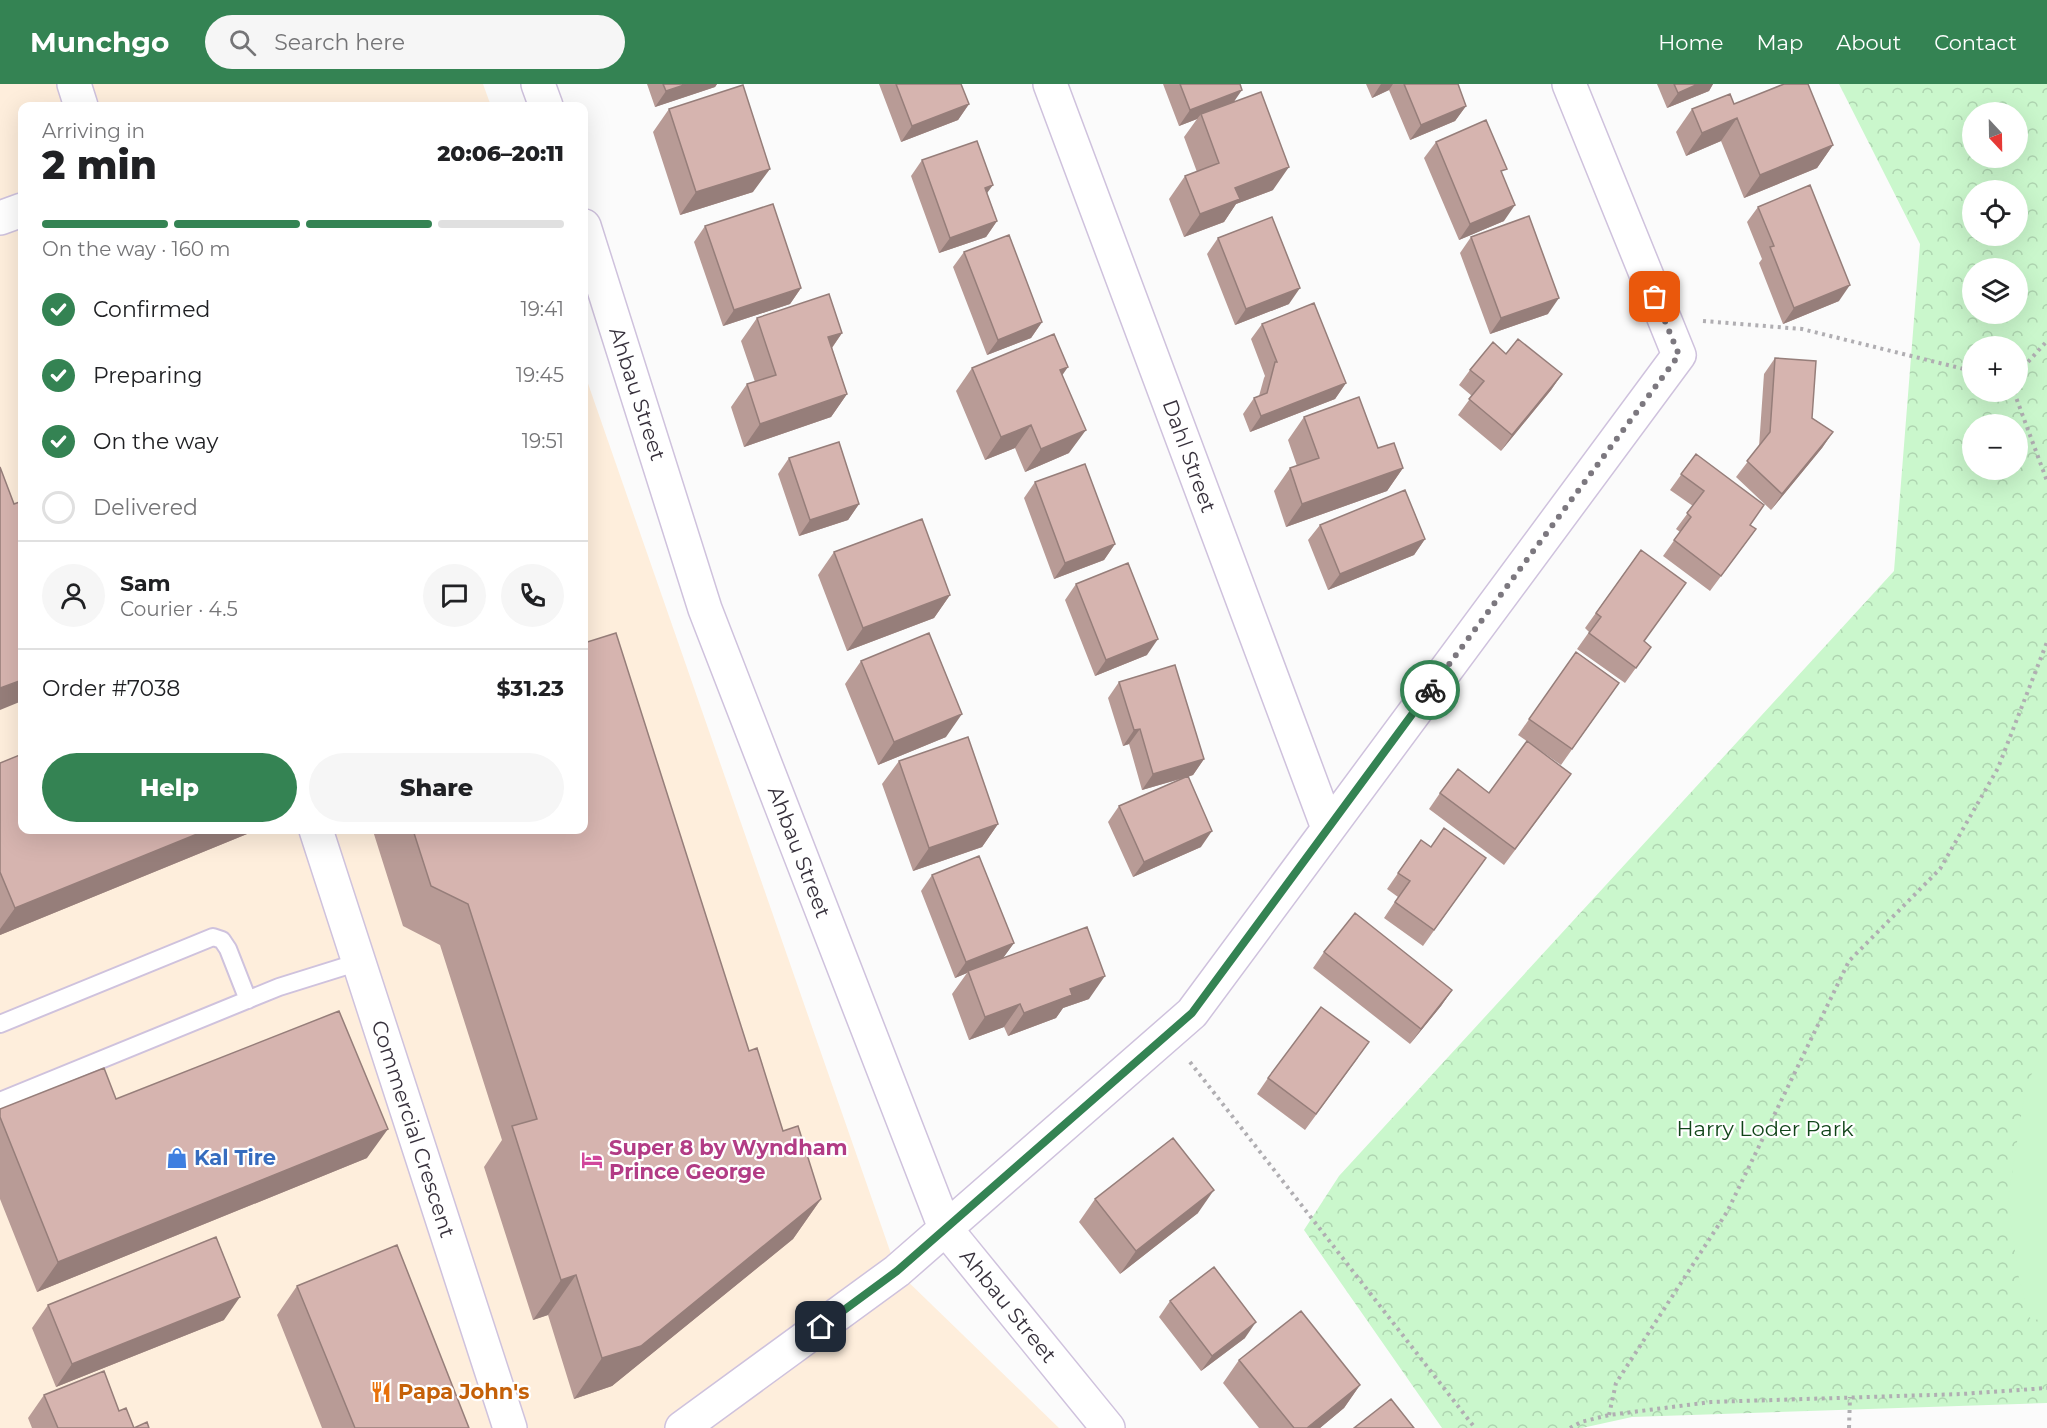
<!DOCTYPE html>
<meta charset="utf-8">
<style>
:root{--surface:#fff;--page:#f6f6f6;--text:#202124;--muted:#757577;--line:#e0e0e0;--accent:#348353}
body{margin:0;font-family:Montserrat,sans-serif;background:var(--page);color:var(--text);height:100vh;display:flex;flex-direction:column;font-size:22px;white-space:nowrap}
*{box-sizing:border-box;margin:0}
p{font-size:20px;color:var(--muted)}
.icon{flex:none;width:33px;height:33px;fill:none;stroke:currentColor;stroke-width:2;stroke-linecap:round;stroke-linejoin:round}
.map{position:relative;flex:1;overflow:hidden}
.side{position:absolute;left:18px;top:18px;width:570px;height:732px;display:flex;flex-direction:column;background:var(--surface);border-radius:12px;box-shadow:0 6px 24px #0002}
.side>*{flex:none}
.needle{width:39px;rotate:158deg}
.buttons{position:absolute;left:1962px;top:18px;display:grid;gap:12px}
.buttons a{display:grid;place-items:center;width:66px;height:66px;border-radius:50%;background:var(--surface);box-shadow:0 6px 24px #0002;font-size:30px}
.pin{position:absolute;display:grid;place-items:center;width:51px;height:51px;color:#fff;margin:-26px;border-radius:12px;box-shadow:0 3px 9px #0006}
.courier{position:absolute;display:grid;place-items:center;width:60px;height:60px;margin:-30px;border:4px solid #348353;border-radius:50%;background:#fff;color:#222;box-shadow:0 2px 8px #0007}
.headline em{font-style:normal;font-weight:800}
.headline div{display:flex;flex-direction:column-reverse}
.headline{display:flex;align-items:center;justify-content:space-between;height:102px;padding:0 24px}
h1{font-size:39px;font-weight:800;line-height:45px}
.bar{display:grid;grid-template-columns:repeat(4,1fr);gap:9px 6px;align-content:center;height:72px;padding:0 24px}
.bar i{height:8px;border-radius:4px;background:var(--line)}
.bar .active{background:var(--accent)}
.bar p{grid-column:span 4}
.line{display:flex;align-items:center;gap:15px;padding:0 24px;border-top:2px solid var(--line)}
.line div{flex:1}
.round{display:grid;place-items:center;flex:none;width:63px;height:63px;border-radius:32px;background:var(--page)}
ol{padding:0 24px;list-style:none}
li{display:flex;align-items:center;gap:18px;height:66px}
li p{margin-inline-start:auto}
li .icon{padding:6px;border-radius:50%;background:var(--accent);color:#fff;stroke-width:4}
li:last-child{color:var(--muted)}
li i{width:33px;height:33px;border:3px solid var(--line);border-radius:50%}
.action{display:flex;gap:12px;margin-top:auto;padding:12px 24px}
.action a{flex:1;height:69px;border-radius:36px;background:var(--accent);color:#fff;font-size:24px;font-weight:800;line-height:69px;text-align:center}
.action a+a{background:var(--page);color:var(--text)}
header{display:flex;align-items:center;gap:36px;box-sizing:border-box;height:84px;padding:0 30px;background:var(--accent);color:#fff}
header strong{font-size:28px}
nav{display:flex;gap:33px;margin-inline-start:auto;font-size:21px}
.search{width:420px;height:54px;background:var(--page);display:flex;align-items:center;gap:15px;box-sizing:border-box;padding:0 21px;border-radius:33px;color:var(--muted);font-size:22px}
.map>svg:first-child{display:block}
</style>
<header>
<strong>Munchgo</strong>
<div class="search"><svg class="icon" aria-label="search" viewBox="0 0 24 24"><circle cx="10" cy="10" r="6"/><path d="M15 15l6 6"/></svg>Search here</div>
<nav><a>Home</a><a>Map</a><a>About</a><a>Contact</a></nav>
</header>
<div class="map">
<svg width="2047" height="1344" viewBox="0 0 2047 1344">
<defs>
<pattern id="park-crowns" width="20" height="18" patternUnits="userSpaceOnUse" patternTransform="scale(1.5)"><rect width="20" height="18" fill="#caf7cc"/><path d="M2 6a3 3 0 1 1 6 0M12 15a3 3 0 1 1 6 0" fill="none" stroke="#aed4b0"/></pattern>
</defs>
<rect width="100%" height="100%" fill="#fbfbfb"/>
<!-- commercial -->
<path fill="#feeedc" d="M0,0H483L491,22H22V746H584V288L897,1187L1059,1344H0Z"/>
<!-- park -->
<path fill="url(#park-crowns)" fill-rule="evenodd" d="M1839,0H2047V1319L1632,1333L1582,1344H1442L1304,1146L1339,1092L1894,487L1920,160ZM1972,28H2018V74H1972ZM1972,106H2018V152H1972ZM1972,184H2018V230H1972ZM1972,262H2018V308H1972ZM1972,340H2018V386H1972Z"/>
<!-- pitch -->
<path fill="#caf7cc" d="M2047,960V1233L2031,1237L2018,1190L2008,1115L2026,1001Z"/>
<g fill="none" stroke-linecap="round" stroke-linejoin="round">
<defs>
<path id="service" d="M0,940L213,853L222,856L228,865L248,916
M0,1017L279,903L359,878"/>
<path id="minor" d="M74,0L81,22
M538,0L546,22
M1050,0L1328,744
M0,134L22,126
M584,142L705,525L945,1144L1108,1344
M316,746L510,1344
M682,1344L897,1187L1192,929L1679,271L1569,0"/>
</defs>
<!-- service casing -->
<use href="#service" stroke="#cfc2dd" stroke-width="20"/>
<!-- minor casing -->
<use href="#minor" stroke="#cfc2dd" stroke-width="36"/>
<!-- path -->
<path stroke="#b0aeb2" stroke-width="4" stroke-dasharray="3 4.5" stroke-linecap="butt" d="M1703,237L1802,245L1972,287
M2018,289L2047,257
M2014,308L2047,397
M1190,978L1475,1344
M1609,1331L1616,1299L1727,1128L1849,877L1940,785L1998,684L2047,558
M1570,1344L1581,1338L1609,1331L1711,1318L1962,1310L2047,1304
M1849,1344L1850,1313"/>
<!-- service -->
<use href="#service" stroke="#fff" stroke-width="16"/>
<!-- minor -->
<use href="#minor" stroke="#fff" stroke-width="33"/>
</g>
<!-- wall -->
<path fill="#b89b96" d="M647,0H717L715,3L655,23Z
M879,0H961L969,20L958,36L901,58Z
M1163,0H1240L1234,18L1273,106L1236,120L1224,138L1184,153L1169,115L1185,92L1197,88L1184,53L1197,35L1179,42Z
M1366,0H1458L1466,22L1455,37L1410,56L1389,6L1372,14Z
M1657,0H1713L1709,7L1667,24Z
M1734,20L1833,61L1817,84L1744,114L1721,57L1686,72L1676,48L1692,25Z
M669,25L753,108L680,131L653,48Z
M1436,58L1503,91L1504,137L1459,156L1424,74Z
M922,76L987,109L997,137L986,153L939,169L911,92Z
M1758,123L1839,217L1783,240L1759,179L1762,175L1747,138Z
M705,142L801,204L790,220L723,242L694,158Z
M1471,153L1548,230L1490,250L1460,169Z
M1218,154L1289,220L1235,241L1207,170Z
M964,168L1042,238L1031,254L987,271L953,183Z
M757,234L842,249L832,264L847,310L831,333L744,363L731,323L747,300L755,298L741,257Z
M1262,240L1346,299L1335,315L1250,348L1243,330L1254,314L1259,312L1264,294L1265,292L1251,255Z
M1506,270L1562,290L1551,306L1501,367L1458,331L1472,312L1459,301L1470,286Z
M1775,274L1812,334L1833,348L1822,364L1771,426L1736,393L1759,363L1764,290Z
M972,284L1062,291L1069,369L1025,388L1015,364L985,376L956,307Z
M1304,333L1378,364L1403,384L1387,407L1286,443L1274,407L1290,384L1297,382L1288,356Z
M1696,370L1750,441L1756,445L1710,507L1663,472L1680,448L1676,445L1693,422L1670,406Z
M789,374L859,420L848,436L799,452L778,390Z
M1035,398L1115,460L1104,476L1054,495L1024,414Z
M1320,441L1425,455L1414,471L1328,506L1308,456Z
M1641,466L1644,557L1651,563L1625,599L1577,565L1589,548L1585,544Z
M834,468L950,511L934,534L847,567L818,491Z
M1076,500L1147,571L1095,592L1065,516Z
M1576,568L1619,599L1561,681L1518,651Z
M861,577L946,653L878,681L845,600Z
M1119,598L1204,675L1193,691L1188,693L1201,763L1133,793L1108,738L1119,722L1184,694L1142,706L1129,660L1123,662L1108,614Z
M899,677L998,740L982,763L913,787L882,700Z
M0,679L247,750L0,851Z
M1560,706L1504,781L1429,725L1440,709H1489Z
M374,746H584L749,967L783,1047L821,1115L793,1155L612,1302L574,1315L548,1231L533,1236L484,1083L502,1056L440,861L403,842L373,747Z
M1421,756L1431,763L1486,774L1423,862L1384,834L1398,813L1387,805Z
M932,791L1014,859L1003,874L1089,915L1063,924L1056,934L1008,952L1004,943L969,956L952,910L967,889L955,894L921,807Z
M1324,868L1452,906L1441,922L1410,960L1313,884Z
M1358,974L1305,1046L1257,1010L1268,994Z
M116,1015L367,1074L37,1208L0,1115V1025Z
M1095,1115L1198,1129L1120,1190L1079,1138Z
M297,1202L469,1344H322L277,1231Z
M1170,1217L1245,1254L1201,1287L1159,1233Z
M48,1221L224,1236L56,1303L32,1244Z
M1239,1276L1360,1301L1344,1324L1320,1344H1259L1223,1299Z
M44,1311L119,1327L134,1344H149H32L28,1334Z"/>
<!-- shaded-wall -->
<path fill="#967e7a" d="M687,0H717L715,3L655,23L666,7Z
M1381,0H1393L1389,6L1372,14Z
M1698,0H1713L1709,7L1667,24L1678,9Z
M1242,6L1231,22L1201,30L1197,35L1179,42L1190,26Z
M969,20L958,36L901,58L912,42Z
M1466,22L1455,37L1410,56L1421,41Z
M1737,34L1721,57L1686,72L1702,49Z
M1833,61L1817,84L1744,114L1760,91Z
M1289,83L1273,106L1236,120L1224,138L1184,153L1200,130L1235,104Z
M770,85L753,108L680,131L696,108Z
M993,101L982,116L985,104Z
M1515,121L1504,137L1459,156L1470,140Z
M997,137L986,153L939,169L950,154Z
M1850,201L1839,217L1783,240L1794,224Z
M801,204L790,220L723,242L734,226Z
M1300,204L1289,220L1235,241L1246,225Z
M1559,214L1548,230L1490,250L1501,234Z
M1042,238L1031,254L987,271L998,256Z
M842,249L826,272L828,253Z
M1068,283L1052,306L1060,286Z
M1562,290L1551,306L1501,367L1512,351Z
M1346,299L1335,315L1250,348L1261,332Z
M847,310L831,333L744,363L760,340Z
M1031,341L1015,364L985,376L1001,353Z
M1086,346L1069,369L1025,388L1041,365Z
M1833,348L1822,364L1771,426L1782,410Z
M1403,384L1387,407L1286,443L1302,420Z
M859,420L848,436L799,452L810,436Z
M1425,455L1414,471L1328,506L1340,490Z
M1115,460L1104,476L1054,495L1065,479Z
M950,511L934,534L847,567L863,544Z
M1158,555L1147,571L1095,592L1106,576Z
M22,596V617L0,626V604Z
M962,630L946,653L878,681L894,658Z
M1140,645L1129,660L1123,662L1134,646Z
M1204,675L1193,691L1142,706L1153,690Z
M998,740L982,763L913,787L929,764Z
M207,746H250L247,750L0,851V845L15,824Z
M1212,747L1201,763L1133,793L1144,778Z
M1014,859L1003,874L968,887L967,889L955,894L966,878Z
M1105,892L1089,915L1063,924L1056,934L1008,952L1024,929L1070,905Z
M1452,906L1441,922L1410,960L1421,945Z
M1020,920L1004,943L969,956L985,933Z
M388,1045L367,1074L37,1208L58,1178Z
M1214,1106L1198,1129L1120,1190L1136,1167Z
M821,1115L793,1155L612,1302L574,1315L602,1274Z
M576,1191L548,1231L533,1236L561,1196Z
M240,1213L224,1236L56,1303L72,1280Z
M1256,1238L1245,1254L1201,1287L1212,1272Z
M1360,1301L1344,1324L1320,1344H1307Z"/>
<!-- building -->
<path fill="#d6b4af" stroke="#967e7a" stroke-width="1.5" d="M663,0H687L666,7Z
M896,0H961L969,20L912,42Z
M1180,0H1240L1242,6L1190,26Z
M1404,0H1458L1466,22L1421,41Z
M1674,0H1698L1678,9Z
M1784,0H1808L1833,61L1760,91L1737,34L1702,49L1692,25L1730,10L1734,20Z
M743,1L770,85L696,108L669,25Z
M1261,8L1289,83L1235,104L1240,115L1200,130L1185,92L1219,79L1201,30Z
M1486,36L1507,85L1501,87L1515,121L1470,140L1436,58Z
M977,57L993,101L985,104L997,137L950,154L922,76Z
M1810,101L1850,201L1794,224L1770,163L1774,162L1758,123Z
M773,120L801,204L734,226L705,142Z
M1529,132L1559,214L1501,234L1471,153Z
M1272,133L1300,204L1246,225L1218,154Z
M1009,151L1042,238L998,256L964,168Z
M829,210L842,249L828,253L847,310L760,340L747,300L776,291L757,234Z
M1314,219L1346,299L1261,332L1254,314L1267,309L1275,278H1277L1262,240Z
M1054,250L1068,283L1060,286L1086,346L1041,365L1031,341L1001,353L972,284Z
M1518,255L1562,290L1512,351L1469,315L1484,297L1470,286L1493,258L1506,270Z
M1775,274L1816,277L1812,334L1833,348L1782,410L1747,377L1770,348Z
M1359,313L1378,364L1394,359L1403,384L1302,420L1290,384L1319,374L1304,333Z
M839,358L859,420L810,436L789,374Z
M1696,370L1764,421L1750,441L1756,445L1721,492L1674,456L1691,433L1687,429L1704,407L1681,390Z
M1085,380L1115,460L1065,479L1035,398Z
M0,383L14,420L22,417V596L0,604Z
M1405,406L1425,455L1340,490L1320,441Z
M922,435L950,511L863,544L834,468Z
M1641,466L1686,499L1644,557L1651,563L1636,584L1589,549L1601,533L1596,529Z
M1128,479L1158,555L1106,576L1076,500Z
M616,549L749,967L757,964L783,1047L798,1042L821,1115L641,1262L602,1274L576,1191L561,1196L512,1042L537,1035L468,820L431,802L413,746H584V559Z
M929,549L962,630L894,658L861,577Z
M1576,568L1619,599L1572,665L1529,635Z
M1175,581L1204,675L1153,690L1140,645L1134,646L1119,598Z
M968,653L998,740L929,764L899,677Z
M1527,657L1571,690L1515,765L1440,709L1458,685L1489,709Z
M22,670V746H207L15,824L0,788V679Z
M1188,692L1212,747L1144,778L1119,722Z
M1444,744L1486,774L1434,846L1395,818L1410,797L1398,789L1421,756L1431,763Z
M979,772L1014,859L966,878L932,791Z
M1355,829L1452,906L1421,945L1324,868Z
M1087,843L1105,892L1070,905L1072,911L1024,929L1020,920L985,933L968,887Z
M1321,923L1369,958L1316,1030L1268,994Z
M339,927L388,1045L58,1178L0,1033V1025L104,984L116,1015Z
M1173,1054L1214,1106L1136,1167L1095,1115Z
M216,1153L240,1213L72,1280L48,1221Z
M397,1161L469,1344H355L297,1202Z
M1214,1183L1256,1238L1212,1272L1170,1217Z
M1301,1227L1360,1301L1307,1344H1294L1239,1276Z
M104,1287L119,1327L126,1324L134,1344L147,1338L149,1344H58L44,1311Z
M1391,1315L1414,1344H1354Z"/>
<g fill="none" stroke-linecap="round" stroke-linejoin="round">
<!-- done -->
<path stroke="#7c787f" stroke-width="6" stroke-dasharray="0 10.8" d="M1430,606L1679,271L1655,213"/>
<!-- route -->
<path stroke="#348353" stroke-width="8" d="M821,1243L897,1187L1192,929L1430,606"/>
</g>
<!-- icons -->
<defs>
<symbol id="shop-bare" viewBox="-9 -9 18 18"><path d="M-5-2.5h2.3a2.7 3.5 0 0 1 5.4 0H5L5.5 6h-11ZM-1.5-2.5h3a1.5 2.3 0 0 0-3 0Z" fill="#3f7fe0" stroke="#fff" stroke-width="2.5" paint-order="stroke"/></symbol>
<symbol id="hotel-bare" viewBox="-9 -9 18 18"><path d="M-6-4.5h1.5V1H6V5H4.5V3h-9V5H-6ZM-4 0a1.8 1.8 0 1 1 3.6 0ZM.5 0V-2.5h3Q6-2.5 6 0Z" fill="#d1479c" stroke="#fff" stroke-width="2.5" paint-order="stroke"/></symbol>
<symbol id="restaurant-bare" viewBox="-9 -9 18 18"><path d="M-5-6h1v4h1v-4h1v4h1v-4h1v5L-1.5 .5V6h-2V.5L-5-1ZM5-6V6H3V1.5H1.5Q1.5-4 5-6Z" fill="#e8710a" stroke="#fff" stroke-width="2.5" paint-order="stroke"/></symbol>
</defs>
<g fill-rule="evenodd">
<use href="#shop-bare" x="162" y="1059" width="30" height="30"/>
<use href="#hotel-bare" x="577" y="1061" width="30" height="30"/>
<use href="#restaurant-bare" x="366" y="1293" width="30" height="30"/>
</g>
<g text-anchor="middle" stroke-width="4.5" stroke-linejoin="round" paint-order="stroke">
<!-- street labels -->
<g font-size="21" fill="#37313c" stroke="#fff">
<text transform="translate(637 310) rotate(72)" y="7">Ahbau Street</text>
<text transform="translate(1189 372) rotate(70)" y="7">Dahl Street</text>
<text transform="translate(799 768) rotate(69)" y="7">Ahbau Street</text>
<text transform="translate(413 1045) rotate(72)" y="7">Commercial Crescent</text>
<text transform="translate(1008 1222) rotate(51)" y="7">Ahbau Street</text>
</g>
<!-- park labels -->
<g font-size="21" fill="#114519" stroke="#fff">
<text x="1765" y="1052">Harry Loder Park</text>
</g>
<!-- hotel labels -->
<g font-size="21" font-weight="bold" fill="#b23c85" stroke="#fff" text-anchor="start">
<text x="609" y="1071">Super 8 by Wyndham<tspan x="609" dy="24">Prince George</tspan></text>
</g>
<!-- shop labels -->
<g font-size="21" font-weight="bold" fill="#366cbe" stroke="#fff" text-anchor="start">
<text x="194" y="1081">Kal Tire</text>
</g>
<!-- food labels -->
<g font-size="21" font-weight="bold" fill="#c56008" stroke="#fff" text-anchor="start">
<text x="398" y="1315">Papa John's</text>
</g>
</g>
</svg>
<div class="buttons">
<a><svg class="needle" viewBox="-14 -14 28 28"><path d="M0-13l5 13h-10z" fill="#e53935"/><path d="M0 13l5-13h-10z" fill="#757577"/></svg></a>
<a><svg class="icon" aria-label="locate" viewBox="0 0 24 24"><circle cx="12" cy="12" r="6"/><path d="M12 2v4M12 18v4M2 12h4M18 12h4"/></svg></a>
<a><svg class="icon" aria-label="layers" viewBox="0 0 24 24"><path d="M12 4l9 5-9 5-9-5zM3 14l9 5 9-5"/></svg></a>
<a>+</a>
<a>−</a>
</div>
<div class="pin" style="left:1655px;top:213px;background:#ea580c"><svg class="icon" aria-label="bag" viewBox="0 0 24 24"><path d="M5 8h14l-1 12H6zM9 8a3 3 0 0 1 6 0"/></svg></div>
<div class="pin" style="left:821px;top:1243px;background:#1f2937"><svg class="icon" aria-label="home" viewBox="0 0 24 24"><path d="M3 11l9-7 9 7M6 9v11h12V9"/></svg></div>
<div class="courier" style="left:1430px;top:606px"><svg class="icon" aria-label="bike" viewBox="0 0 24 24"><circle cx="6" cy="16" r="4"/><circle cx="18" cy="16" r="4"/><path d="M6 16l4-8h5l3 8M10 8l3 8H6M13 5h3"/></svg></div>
<section class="side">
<div class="headline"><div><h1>2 min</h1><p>Arriving in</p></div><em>20:06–20:11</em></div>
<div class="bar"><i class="active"></i><i class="active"></i><i class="active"></i><i></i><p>On the way · 160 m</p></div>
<ol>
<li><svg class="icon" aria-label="check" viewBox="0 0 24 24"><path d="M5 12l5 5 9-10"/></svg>Confirmed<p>19:41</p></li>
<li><svg class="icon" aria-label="check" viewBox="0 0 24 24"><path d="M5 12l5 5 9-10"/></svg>Preparing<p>19:45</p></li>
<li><svg class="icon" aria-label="check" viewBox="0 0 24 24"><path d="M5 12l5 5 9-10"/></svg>On the way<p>19:51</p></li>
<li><i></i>Delivered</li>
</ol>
<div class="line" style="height:108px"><a class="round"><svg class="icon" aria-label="person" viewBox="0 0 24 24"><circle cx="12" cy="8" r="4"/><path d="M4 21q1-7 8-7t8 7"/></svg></a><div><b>Sam</b><p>Courier · 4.5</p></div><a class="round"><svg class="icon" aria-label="chat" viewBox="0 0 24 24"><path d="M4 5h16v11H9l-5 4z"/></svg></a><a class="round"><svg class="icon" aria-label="phone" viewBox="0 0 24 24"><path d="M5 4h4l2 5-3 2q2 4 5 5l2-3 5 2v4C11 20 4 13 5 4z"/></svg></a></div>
<div class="line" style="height:78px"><div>Order #7038</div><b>$31.23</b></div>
<div class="action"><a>Help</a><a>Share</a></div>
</section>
</div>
